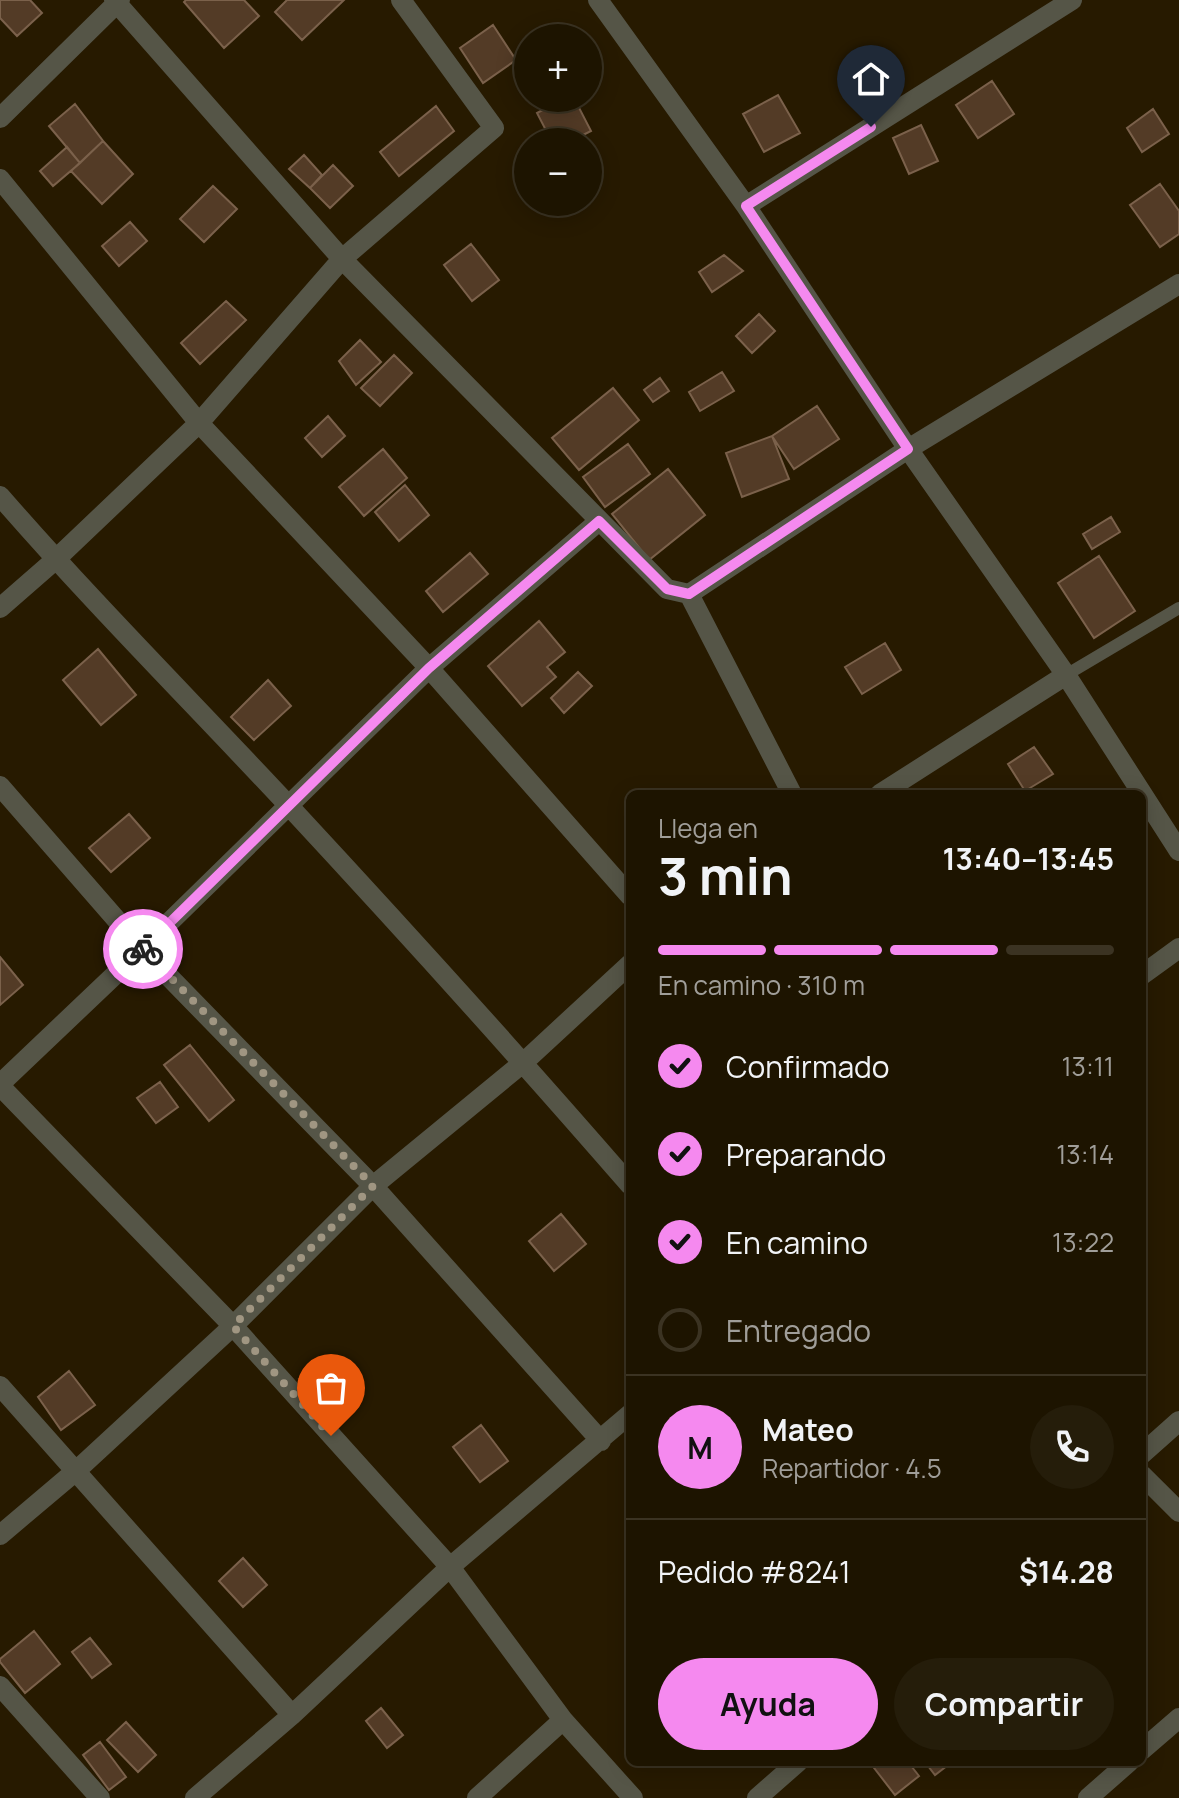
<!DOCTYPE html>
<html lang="es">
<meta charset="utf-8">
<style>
:root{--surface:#1d1400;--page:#251d0a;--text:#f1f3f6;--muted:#a09e99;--line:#3b3322;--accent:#f589ef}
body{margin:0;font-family:Manrope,sans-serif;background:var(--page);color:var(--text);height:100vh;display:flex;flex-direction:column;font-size:30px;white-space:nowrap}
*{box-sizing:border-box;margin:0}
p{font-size:26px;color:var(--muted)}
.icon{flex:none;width:44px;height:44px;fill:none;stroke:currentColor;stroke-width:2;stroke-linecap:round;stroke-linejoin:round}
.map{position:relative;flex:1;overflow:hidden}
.sheet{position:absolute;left:626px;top:790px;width:520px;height:976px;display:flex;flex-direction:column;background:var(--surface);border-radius:12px;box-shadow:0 4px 20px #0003,0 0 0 2px var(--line)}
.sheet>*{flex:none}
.fabs{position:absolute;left:514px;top:24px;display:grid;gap:16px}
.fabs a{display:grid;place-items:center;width:88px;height:88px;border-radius:50%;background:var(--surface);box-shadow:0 4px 20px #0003,0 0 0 2px var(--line);font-size:40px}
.pin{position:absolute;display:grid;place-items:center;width:68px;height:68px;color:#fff;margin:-82px -34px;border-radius:50% 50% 50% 0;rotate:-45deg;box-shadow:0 0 8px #0007}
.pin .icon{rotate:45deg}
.courier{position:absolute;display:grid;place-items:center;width:80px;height:80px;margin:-40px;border:6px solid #f589ef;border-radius:50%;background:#fff;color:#222;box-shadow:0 2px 10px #0007}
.summary em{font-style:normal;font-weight:700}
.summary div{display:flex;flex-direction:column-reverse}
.summary{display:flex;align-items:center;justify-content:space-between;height:136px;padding:0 32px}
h1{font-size:52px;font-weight:700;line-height:60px}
.bar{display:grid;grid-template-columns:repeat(4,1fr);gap:12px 8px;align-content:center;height:96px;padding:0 32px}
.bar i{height:10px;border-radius:6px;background:var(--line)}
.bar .current{background:var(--accent)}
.bar p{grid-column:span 4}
.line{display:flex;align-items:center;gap:20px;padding:0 32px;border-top:2px solid var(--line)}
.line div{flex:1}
.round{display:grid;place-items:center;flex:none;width:84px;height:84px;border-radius:42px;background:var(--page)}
ol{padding:0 32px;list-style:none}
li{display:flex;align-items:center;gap:24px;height:88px}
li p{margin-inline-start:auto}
li .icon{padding:8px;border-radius:50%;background:var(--accent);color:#111;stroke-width:4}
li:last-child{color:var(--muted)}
li i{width:44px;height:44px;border:4px solid var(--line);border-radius:50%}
.button{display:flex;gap:16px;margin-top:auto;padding:16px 32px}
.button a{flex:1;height:92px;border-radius:48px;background:var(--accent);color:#111;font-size:32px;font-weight:700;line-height:92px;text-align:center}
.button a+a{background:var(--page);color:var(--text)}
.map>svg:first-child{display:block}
</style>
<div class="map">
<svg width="1179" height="1798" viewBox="0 0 1179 1798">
<rect width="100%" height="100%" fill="#271a00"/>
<!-- building -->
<path fill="#533b26" stroke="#7b614b" stroke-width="2" d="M0,0H30L42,13L17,36L0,18Z
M186,0H244L259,16L224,48L184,2Z
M287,0H344L302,40L275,12Z
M493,25L516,60L483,83L460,48Z
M992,81L1014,114L978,138L956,105Z
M778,95L800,133L764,152L743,114Z
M565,98H574L591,131L569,142H552L537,113Z
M75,104L103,141L80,163L49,126Z
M436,106L454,131L399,176L380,152Z
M1153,109L1169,134L1142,152L1127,128Z
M921,125L938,161L909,174L893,138Z
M103,141L133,174L102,204L71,171Z
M67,147L80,163L53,186L40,171Z
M304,155L322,175L310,188L289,169Z
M333,165L353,186L330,208L310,188Z
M1160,184L1179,211V234L1160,247L1130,205Z
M213,186L237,209L204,242L180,219Z
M130,222L147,241L119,266L102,246Z
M471,244L499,280L472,301L444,265Z
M724,255L743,271L712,292L699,272Z
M226,301L246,320L200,364L181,343Z
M759,314L775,331L752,353L736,336Z
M360,340L381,362L356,385L339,361Z
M394,355L412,373L380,406L361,388Z
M722,372L734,391L700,411L689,392Z
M660,378L669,391L653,402L644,390Z
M613,388L639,420L579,470L552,438Z
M817,406L839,439L794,469L772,436Z
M328,416L345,436L322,457L305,438Z
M772,436L789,479L742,497L726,453Z
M628,444L650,474L605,507L583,477Z
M383,449L407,478L364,516L339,487Z
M668,469L705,515L649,560L612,514Z
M405,485L429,515L399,541L375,512Z
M1111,517L1120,532L1092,549L1083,534Z
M470,553L488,574L443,612L426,591Z
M1099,556L1135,611L1094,638L1058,583Z
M539,621L565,652L547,667L556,677L522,706L488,666Z
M885,643L901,670L862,694L845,667Z
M98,649L136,695L101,725L63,680Z
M578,672L592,686L564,713L551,698Z
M268,680L291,706L254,740L231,717Z
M1034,747L1053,774L1025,791L1008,764Z
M129,814L150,838L111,872L89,848Z
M0,957L23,985L0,1005Z
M190,1045L234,1100L209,1121L164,1065Z
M160,1082L178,1107L156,1123L137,1098Z
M561,1214L586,1244L554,1271L529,1241Z
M331,1356L351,1384L319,1407L299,1379Z
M69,1371L95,1405L61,1430L38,1397Z
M481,1425L508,1461L480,1482L453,1447Z
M243,1558L267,1585L243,1607L219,1581Z
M34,1631L60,1664L25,1693L0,1662V1659Z
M90,1638L111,1664L92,1678L72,1652Z
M381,1708L403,1735L387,1748L366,1721Z
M126,1722L156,1755L138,1772L107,1740Z
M100,1742L126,1777L109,1790L83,1755Z
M874,1762H908L919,1776L895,1795L871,1764Z
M925,1762H952L935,1775Z"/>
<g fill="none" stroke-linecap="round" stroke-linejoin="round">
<!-- lane -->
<path stroke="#555547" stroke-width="12" d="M1066,675L1179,608"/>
<!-- street -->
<path stroke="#555547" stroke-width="20" d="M114,0L342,259L667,589L689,594L908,449L1179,284
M598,0L746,206L908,449L1066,675L1179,851
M0,118L120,0
M0,179L199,423L429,668L630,896
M746,206L1072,0
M0,496C93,603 193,703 289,806C405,931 519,1057 630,1185
M689,594L792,794
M0,608L55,560L199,423L342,259L494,128L401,0
M0,786L142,949L373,1186L601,1441
M880,794L1066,675
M1142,975L1179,948
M0,1084L142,949L429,668L599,521
M0,1086L233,1326L450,1567L563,1720L633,1798
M0,1386L292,1715
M1142,1454L1179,1421
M1142,1475L1179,1512
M0,1535L77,1470L233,1326L373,1186L524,1062L630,964
M0,1686L100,1798
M1142,1750L1179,1718
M195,1798L292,1715L450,1567L630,1414
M477,1798L563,1720
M757,1798L798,1762
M1088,1798L1129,1762"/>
</g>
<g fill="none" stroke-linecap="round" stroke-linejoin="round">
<!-- done -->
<path stroke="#a09682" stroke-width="8" stroke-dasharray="0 14.4" d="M143,949L373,1186L233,1326L331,1436"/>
<!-- route -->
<path stroke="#f589ef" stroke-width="10" d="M143,949L429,668L599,521L667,589L689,594L908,449L746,206L871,127"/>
</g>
</svg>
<div class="fabs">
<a>+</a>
<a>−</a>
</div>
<div class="pin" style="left:331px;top:1436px;background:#ea580c"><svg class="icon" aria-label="bag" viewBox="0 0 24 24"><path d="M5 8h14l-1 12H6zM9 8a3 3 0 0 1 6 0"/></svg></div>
<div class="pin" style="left:871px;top:127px;background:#1f2937"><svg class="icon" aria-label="home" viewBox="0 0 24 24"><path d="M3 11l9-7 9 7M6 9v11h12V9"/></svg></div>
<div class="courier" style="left:143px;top:949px"><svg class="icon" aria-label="bike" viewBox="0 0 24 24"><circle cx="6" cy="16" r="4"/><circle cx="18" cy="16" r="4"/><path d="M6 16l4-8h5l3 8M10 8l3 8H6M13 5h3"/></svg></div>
<section class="sheet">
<div class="summary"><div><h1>3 min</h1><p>Llega en</p></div><em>13:40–13:45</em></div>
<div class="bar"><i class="current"></i><i class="current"></i><i class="current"></i><i></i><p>En camino · 310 m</p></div>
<ol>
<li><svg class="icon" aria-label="check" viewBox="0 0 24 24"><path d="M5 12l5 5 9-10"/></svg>Confirmado<p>13:11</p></li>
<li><svg class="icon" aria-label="check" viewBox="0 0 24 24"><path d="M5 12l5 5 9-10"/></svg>Preparando<p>13:14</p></li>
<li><svg class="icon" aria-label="check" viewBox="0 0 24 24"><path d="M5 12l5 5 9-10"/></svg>En camino<p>13:22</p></li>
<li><i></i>Entregado</li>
</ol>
<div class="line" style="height:144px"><b class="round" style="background:var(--accent);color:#111">M</b><div><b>Mateo</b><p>Repartidor · 4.5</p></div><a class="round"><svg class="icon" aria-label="phone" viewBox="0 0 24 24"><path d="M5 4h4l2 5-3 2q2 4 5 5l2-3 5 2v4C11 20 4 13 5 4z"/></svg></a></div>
<div class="line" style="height:104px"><div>Pedido #8241</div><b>$14.28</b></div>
<div class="button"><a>Ayuda</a><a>Compartir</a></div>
</section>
</div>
